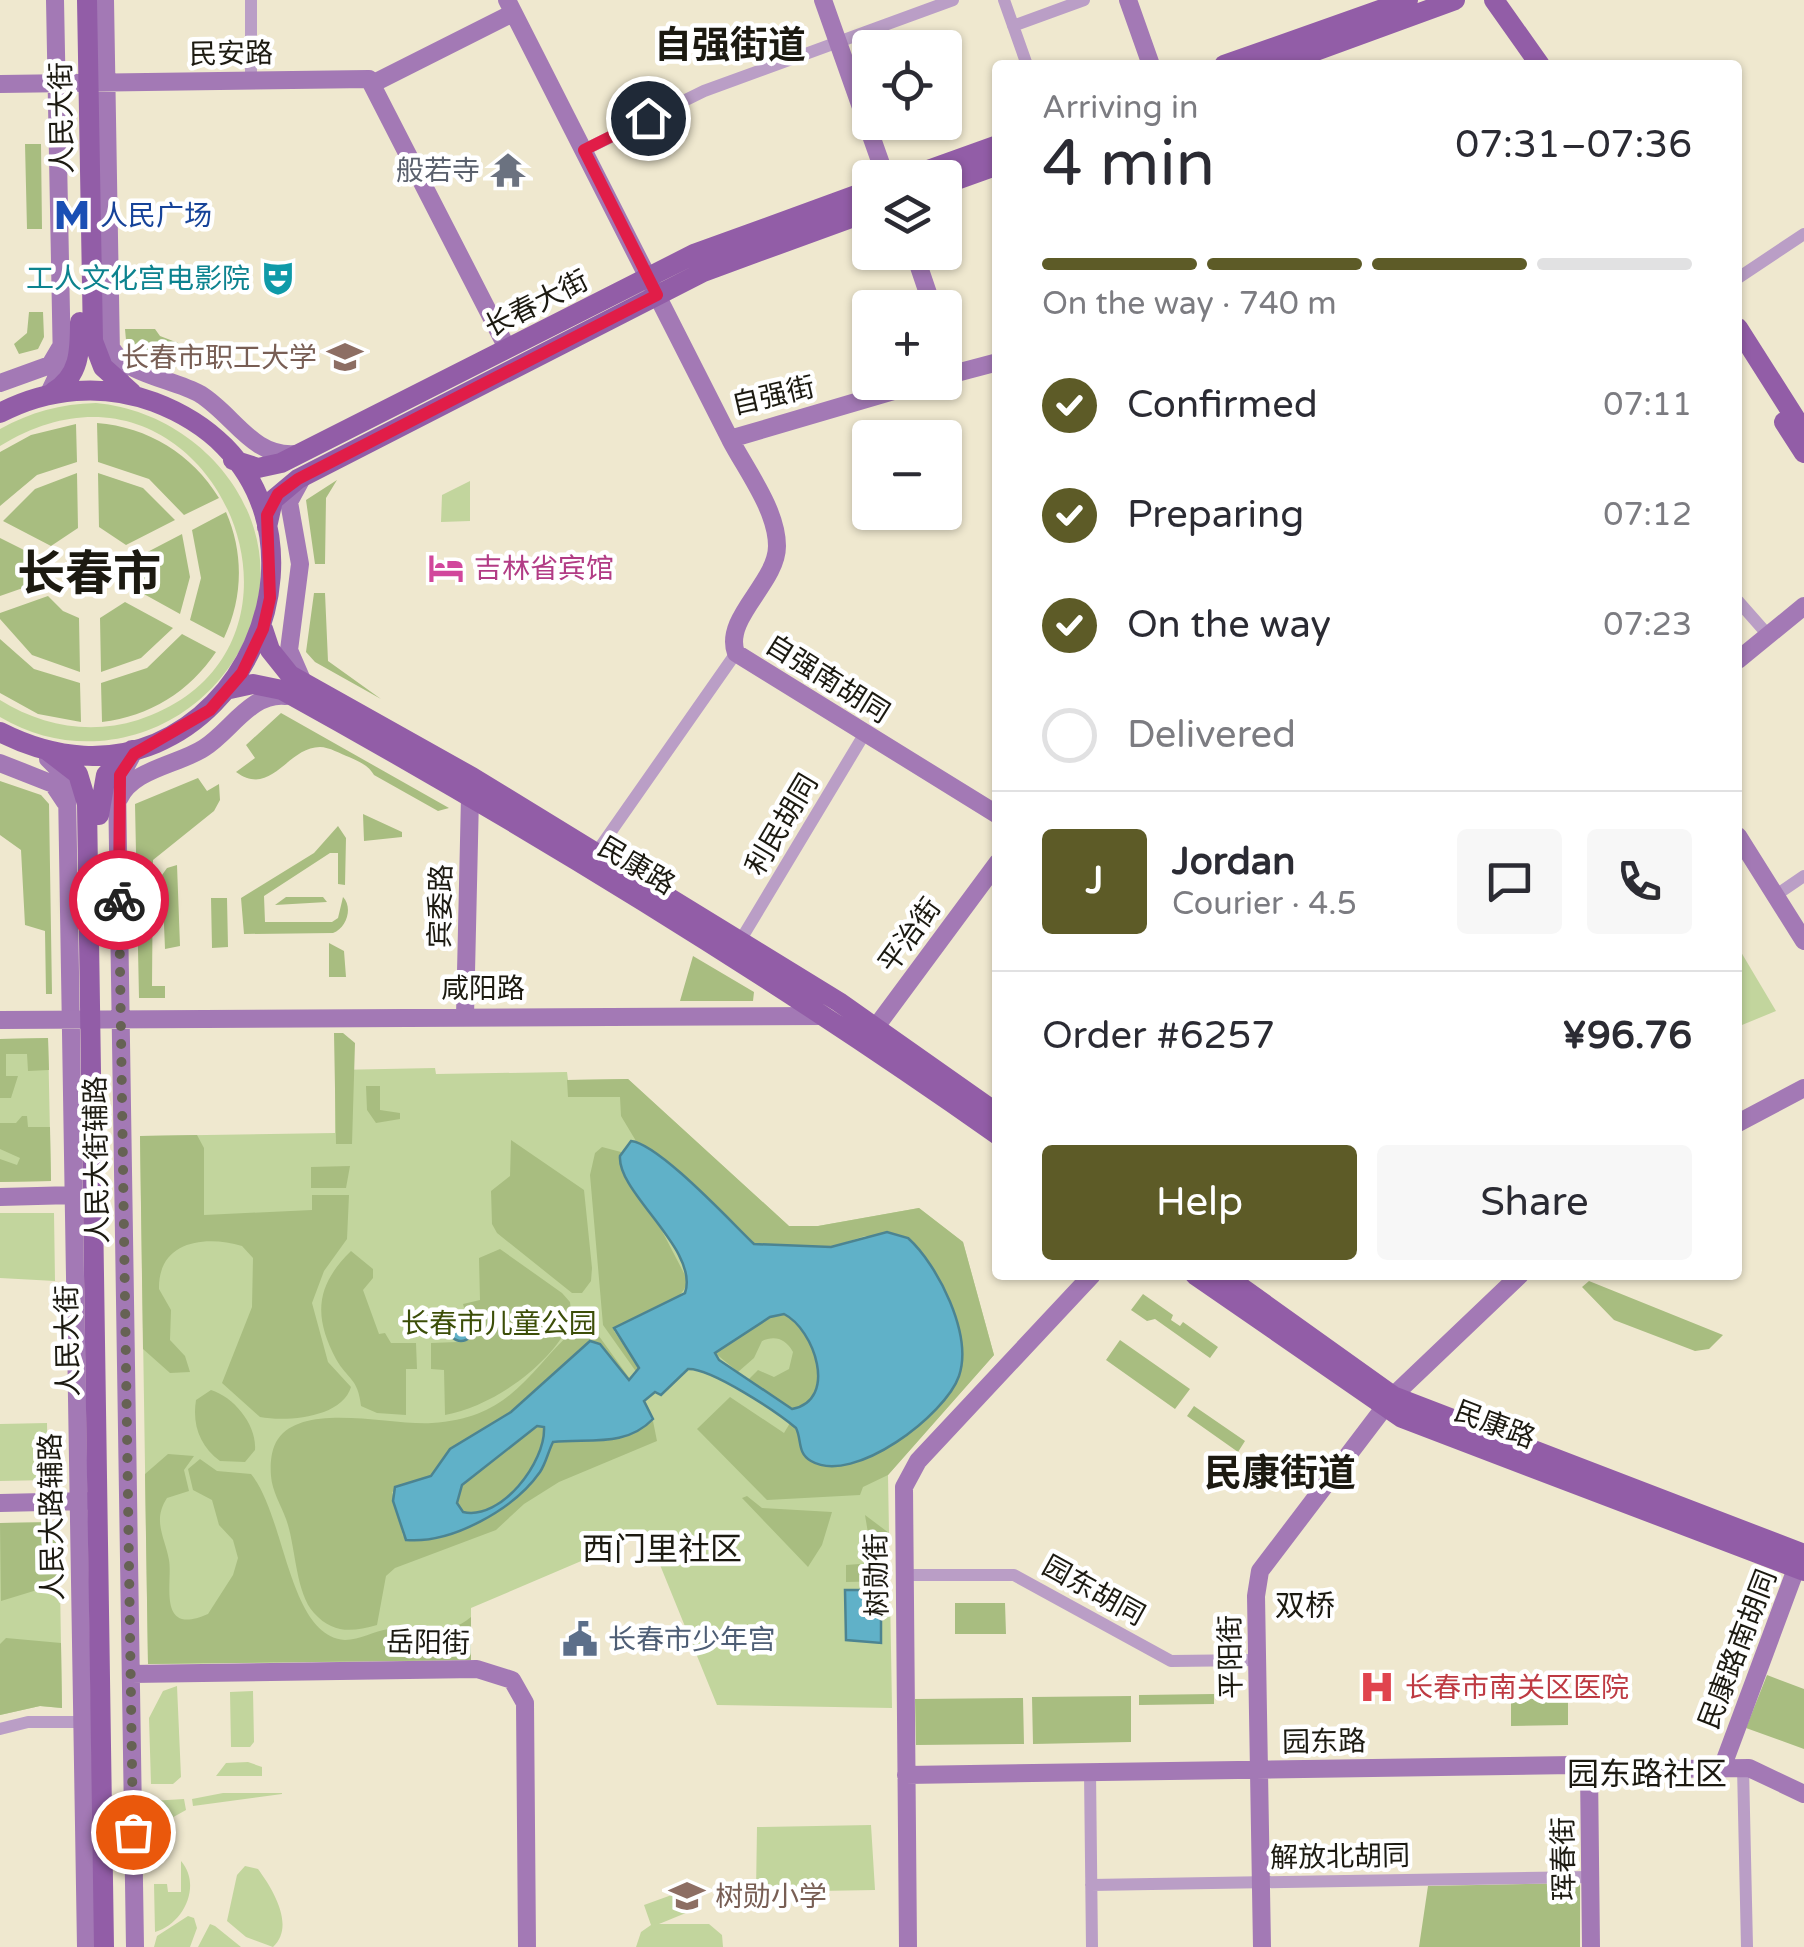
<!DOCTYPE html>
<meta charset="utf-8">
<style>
:root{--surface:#fff;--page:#f7f7f7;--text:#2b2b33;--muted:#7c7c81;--line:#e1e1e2;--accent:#5d5b27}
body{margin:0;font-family:"Varela Round","Noto Sans SC",sans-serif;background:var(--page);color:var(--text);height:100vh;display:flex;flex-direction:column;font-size:38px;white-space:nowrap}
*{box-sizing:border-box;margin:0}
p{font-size:32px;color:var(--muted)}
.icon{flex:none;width:55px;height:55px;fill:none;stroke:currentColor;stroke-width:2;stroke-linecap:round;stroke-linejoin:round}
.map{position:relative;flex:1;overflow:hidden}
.panel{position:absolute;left:992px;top:60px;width:750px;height:1220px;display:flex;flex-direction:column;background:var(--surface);border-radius:10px;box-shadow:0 2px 8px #0004}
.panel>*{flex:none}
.fabs{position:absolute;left:852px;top:30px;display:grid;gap:20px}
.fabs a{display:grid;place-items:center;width:110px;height:110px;border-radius:10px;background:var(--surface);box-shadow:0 2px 8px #0004;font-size:50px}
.pin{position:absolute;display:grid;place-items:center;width:85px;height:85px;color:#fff;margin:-42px;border:5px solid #fff;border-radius:50%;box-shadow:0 2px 10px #0007}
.courier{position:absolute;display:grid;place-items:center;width:100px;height:100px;margin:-50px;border:8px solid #e11d48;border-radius:50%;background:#fff;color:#222;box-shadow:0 2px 12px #0007}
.headline em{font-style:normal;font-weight:600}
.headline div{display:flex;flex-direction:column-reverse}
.headline{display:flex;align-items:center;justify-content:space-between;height:170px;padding:0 50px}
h1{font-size:65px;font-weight:600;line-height:75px}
.bar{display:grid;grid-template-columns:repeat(4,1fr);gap:15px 10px;align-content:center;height:120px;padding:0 50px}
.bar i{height:12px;border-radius:8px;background:var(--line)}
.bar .selected{background:var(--accent)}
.bar p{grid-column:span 4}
.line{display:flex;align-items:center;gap:25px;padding:0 50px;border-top:2px solid var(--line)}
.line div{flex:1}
.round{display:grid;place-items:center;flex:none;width:105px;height:105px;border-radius:10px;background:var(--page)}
ol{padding:0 50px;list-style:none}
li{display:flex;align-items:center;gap:30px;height:110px}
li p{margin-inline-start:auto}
li .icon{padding:10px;border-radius:50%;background:var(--accent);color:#fff;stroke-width:4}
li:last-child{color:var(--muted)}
li i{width:55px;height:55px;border:5px solid var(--line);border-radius:50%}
.cta{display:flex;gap:20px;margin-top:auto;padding:20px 50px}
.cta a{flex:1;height:115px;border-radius:10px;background:var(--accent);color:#fff;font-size:40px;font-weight:600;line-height:115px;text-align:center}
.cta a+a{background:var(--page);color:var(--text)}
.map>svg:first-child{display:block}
</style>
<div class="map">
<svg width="1804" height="1947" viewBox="0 0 1804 1947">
<rect width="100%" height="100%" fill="#efe8cf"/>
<!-- green -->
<path fill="#c2d59d" d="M96,403C208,413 298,529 245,640C201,733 89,770 0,717V700C42,726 90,735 138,720C353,650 207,318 0,446V429C31,412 60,404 96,403Z
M470,481V521L441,522L442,495Z
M1738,947L1776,1011L1742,1025L1738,1018Z
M48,1038L51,1181L0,1182V1039Z
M435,1068L436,1074L567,1072L568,1080L628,1079L789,1226H818L919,1208L963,1242L994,1355L888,1475L892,1708L717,1705L647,1533L471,1608V1660L148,1664L140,1136L335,1133V1070Z
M0,1213H54L55,1281L0,1278Z
M47,1423L48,1480L0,1481V1424Z
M59,1522L62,1708L40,1706L0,1715V1523Z
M177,1686L181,1777L173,1784H151L149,1718L163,1691Z
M253,1691L254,1742L250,1747H231L230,1692Z
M248,1762L262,1767V1776H216L226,1763Z
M223,1793H282V1794L193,1806L192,1799Z
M184,1799L186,1810L150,1830L151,1801Z
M871,1825L875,1890L756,1892L757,1827Z
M181,1861C202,1885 184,1924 155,1932L154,1884H167L168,1892H181Z
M245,1866L258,1869C272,1888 296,1926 273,1947L246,1937L227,1921L237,1875Z
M691,1888L698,1908L659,1924H709L722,1935L723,1947H636L641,1932L651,1925L644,1905Z
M188,1916L194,1918L197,1928L190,1947H154L157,1936Z
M210,1924L215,1926L241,1947H198Z"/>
<!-- forest -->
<path fill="#a8bd80" d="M25,144H41L42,229H27Z
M29,312H43L44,337L38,349L19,354L14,344L27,333Z
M125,329H155L160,336L186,346L180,356L197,367L194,371L138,351L126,340Z
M97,423C148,427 192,454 219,498L184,515L149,479L98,462Z
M76,424L77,462L37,475L0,506V452L31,435Z
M77,473L78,528L51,546L3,521L35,489Z
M98,473L143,488L175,520L126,545L99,527Z
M337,480L326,498L325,564H315L306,500Z
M226,512C244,553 243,598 224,638L190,620L201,578L192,530Z
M182,534L190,577L180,614L133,588L134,559Z
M0,538L44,560L43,581L0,596Z
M314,593H325L328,661L381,699L315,662L306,652Z
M48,596L63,611L79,618L80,672L32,655L0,619V613Z
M125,602L173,628L141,658L101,672L100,618Z
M182,634L216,652C189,692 150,716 102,722L101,683L147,668Z
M0,639L34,669L80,683L81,722L38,714L0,693Z
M281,713L449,808L438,811L374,775C368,765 360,762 349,757C341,754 329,747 320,747C287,747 272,798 236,772L255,758L246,745Z
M198,778L207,791L219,784L220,800L214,811L153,860L152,986H165V998H139L135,804Z
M0,781L41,795L49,804L52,994H46L45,931L25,925L21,850L0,835Z
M363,814L402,832V837L364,841Z
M338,826L346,838L345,885L338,884V853H330L264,896L265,922H332L338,918L343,897C353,907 347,928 333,933L244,934L241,898L314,853Z
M177,865L180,946L165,949L162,875L167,868Z
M286,897H323L327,902L275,905Z
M211,898H227L228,947L212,948Z
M329,943L344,951L346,977H329Z
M693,956L754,992L753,1001H680Z
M334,1033H343L355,1043L352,1144H336Z
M48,1038L49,1070L28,1071L27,1054H6V1076H18L11,1098H0V1039Z
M628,1079L789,1226H818L919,1208L963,1242L994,1355L888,1475L863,1487L860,1495L767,1500L697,1429L730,1397L784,1433L790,1423L799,1433L801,1452C850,1496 931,1419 958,1379L933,1277L915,1245L865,1236L831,1247L754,1244L691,1181L636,1141L621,1116L620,1097H568L567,1080Z
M366,1086H380V1110L400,1113V1119L376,1123L367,1110Z
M22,1116H27L28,1127H50L51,1181L0,1182V1159L17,1165L20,1158L0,1149V1123H16Z
M197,1135L204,1148V1215L312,1210V1195H349L347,1239L324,1271L312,1303L328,1362L351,1387C342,1418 286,1422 260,1417L222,1383L252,1307L253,1258L242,1246C205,1235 158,1241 159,1289L171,1310L170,1340L185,1356L190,1372L170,1373L143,1349L140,1136Z
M511,1140L584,1190L592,1268L591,1281L582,1293H572L497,1233L492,1224L491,1191L510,1176Z
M602,1147L621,1152L687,1279C687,1305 635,1317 614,1331L639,1368L637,1373L603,1325L590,1175L595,1153Z
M350,1166L346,1188H311V1167Z
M500,1249L562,1293L570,1302L572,1319C552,1365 493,1406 445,1415L444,1370L431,1369V1343L458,1342L472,1335L463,1304L480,1300L479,1258Z
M351,1251L373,1269V1278L363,1290L379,1334L385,1333L391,1343H416L417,1369H406V1415L377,1413L361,1406C358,1378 348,1380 336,1359C313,1316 316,1285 351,1251Z
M1589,1281L1723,1335L1709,1349L1695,1351L1614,1320L1582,1287Z
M1143,1294L1173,1315L1171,1320L1180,1326L1183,1322L1218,1347L1210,1358L1155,1319L1147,1321L1131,1310Z
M784,1314C814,1329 839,1400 792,1409L748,1380L758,1370L774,1377L789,1369L793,1352C786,1339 775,1335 762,1341L754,1358L738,1372L715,1353L770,1317Z
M579,1325L596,1332L630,1379L625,1380L600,1344L585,1345L511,1412L450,1449L431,1476L392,1492L403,1536L411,1541C447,1537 491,1521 518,1495C532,1481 542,1459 553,1442L606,1441L653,1421L657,1441L559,1482L524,1504L496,1530L395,1568L386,1576L377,1625C352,1632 333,1634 314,1613C295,1592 296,1546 286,1519C281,1505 272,1491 271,1476C270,1464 271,1449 278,1439C304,1401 392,1426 432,1423C513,1418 527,1371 579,1325Z
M1120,1340L1190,1389L1175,1409L1106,1360Z
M211,1390C234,1397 257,1425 255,1450L245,1462L220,1461C200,1446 192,1425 196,1400Z
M1194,1406L1245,1441L1238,1452L1187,1416Z
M537,1426L544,1427C546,1462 501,1520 463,1512L457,1503L462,1485Z
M168,1454L194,1456L184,1470L189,1491L167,1498C152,1521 165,1537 169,1560C173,1582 156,1637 208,1614L233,1575L238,1558L233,1540L219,1525L212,1500L193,1490L188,1469L200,1459L217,1471L251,1474C286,1517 288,1636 345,1640C360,1640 374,1631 389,1629C417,1626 447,1638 471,1617V1660L148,1664L145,1474Z
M747,1496L762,1508L832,1512L822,1545L808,1567L742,1498Z
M865,1515L889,1533L890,1581L846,1582V1565L873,1563Z
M59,1522L60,1583L1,1601L0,1523Z
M955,1603H1005L1006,1634H955Z
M6,1638L61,1643L62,1708L40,1706L0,1715V1644Z
M1767,1675L1804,1689V1749L1746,1728Z
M1214,1694V1704L1139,1705V1695Z
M1131,1696V1742L1033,1744L1032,1697Z
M1023,1698L1024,1744L916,1745L915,1699Z
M1511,1699H1568V1725L1511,1726Z
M1580,1883V1947H1419L1428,1886Z"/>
<!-- water -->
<path fill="#60b1c8" stroke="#4c8491" stroke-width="2.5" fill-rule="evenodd" d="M631,1141C659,1144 730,1221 754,1244L831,1247L887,1232L908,1238C938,1265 973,1335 959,1376C946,1414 854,1486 811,1461C797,1453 802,1440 796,1428C777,1412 711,1368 688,1369L661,1395L655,1392L644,1401L653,1419C625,1448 588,1438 553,1442C548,1452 546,1463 540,1472C514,1509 452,1544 406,1540L393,1501L395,1487L431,1476L450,1449L511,1412L590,1341L600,1344L629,1380L639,1368L614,1328L685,1293C700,1250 617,1193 620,1156ZM784,1314C814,1329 839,1400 792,1409L719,1360L715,1353L770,1317ZM537,1426L544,1427C546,1462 501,1521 463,1512L457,1503L462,1485Z
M449 1329a12 12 0 1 1 24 0a12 12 0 1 1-24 0Z
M845,1590H881V1643L846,1640Z"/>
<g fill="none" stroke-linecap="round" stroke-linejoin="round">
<!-- street -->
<path stroke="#ba9ec6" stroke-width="12" d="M251,0V80
M1004,0L1027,65
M1013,26L1084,0
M584,150L704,91L953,0
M1738,278L1804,234
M1738,601L1768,635
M596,853L736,653
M1776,895L1804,876
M740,941L865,733
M904,1575H1014L1171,1661L1257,1660
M0,1729L28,1722H82
M1743,1767L1747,1947
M1090,1772L1092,1947
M1091,1885L1590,1877"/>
<!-- secondary -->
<path stroke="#a379b5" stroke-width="18" d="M105,0L111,355L120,379
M507,0L730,439L924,382
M823,0L886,178
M1128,0L1151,65
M374,83L513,13
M0,84L369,79L507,348
M914,252L933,308
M945,341L956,373
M112,349C127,375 174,379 200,394C234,415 252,457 295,454
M945,376L998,362
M0,383L50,365L60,348
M50,391L62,366L55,0
M730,439C746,470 777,510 777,546C777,583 723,618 736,653L998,815
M301,480L289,502L300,564L289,650L302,680
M1738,660L1804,606
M131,757L117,783L135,1947
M48,759L61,772L67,789L86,1947
M0,763L53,784L65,802
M119,799C132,769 178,765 204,748C231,731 251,692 286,696
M1738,836L1804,941
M465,1016L470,797
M0,1020L824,1016
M867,1039L998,862
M1738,1123L1804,1088
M0,1197L74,1195
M0,1503L87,1501
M131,1674L477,1669L512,1680L525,1703L527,1947
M1722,1768L1800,1558
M1589,1770L1591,1947
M906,1775L1574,1765L1589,1770L1749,1768L1804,1794
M908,1947L904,1487L918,1461L1092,1275
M1262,1947L1256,1596L1260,1571L1393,1396L1520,1275"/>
<!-- primary -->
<path stroke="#925da7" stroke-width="20" d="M87,0L93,341L103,367L132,393
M1494,0L1540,65
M1224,65L1408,0
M1277,65L1455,0
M906,178L998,145
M945,184L998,165
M1738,328L1804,432
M53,392C80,376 80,351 80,322
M0,413C48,388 103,383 154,402C390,491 234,851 0,732
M1784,422L1804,453
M233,460L258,468L281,463L694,254L870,190
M267,527L273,500L298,479L703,272L870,211
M263,629L270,650L290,675L472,777L839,1002L998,1114
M230,689L253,684L282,690C528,826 768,973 998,1135
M48,751L78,774L87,804L104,1947
M99,815L106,775L132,750
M1195,1275L1402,1418L1804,1571
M1224,1275L1393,1396L1804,1554"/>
</g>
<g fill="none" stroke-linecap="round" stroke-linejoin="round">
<!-- done -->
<path stroke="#666254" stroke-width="10" stroke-dasharray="0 18" d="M119,900L133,1832"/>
<!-- route -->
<path stroke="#e11d48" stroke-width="12" d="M119,900L120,775L134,754L210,710L242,673L263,629L270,598L267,515L278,494L298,479L657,295L584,150L648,118"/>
</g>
<!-- icons -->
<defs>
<symbol id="temple-bare" viewBox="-9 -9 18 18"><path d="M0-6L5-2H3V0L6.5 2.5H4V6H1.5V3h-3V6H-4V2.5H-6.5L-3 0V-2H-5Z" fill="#6b7280" stroke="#fff" stroke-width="2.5" paint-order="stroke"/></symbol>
<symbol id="metro-bare" viewBox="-9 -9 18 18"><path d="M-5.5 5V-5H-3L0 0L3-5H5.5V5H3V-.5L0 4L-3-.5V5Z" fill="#1a4fb4" stroke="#fff" stroke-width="2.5" paint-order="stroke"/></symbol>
<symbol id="theatre-bare" viewBox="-9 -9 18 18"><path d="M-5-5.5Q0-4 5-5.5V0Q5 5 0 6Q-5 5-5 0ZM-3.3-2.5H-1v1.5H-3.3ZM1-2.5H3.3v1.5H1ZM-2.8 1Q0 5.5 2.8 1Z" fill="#0f9aa8" stroke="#fff" stroke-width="2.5" paint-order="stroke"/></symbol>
<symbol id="school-bare" viewBox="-9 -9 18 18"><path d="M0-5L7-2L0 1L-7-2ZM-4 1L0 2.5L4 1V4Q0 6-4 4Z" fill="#8d6e63" stroke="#fff" stroke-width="2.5" paint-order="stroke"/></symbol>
<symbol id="hotel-bare" viewBox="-9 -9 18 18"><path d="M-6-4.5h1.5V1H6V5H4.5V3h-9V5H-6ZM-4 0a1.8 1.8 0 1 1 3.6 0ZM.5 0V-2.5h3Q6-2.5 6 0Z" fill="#d1479c" stroke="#fff" stroke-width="2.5" paint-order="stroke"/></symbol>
<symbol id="civic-bare" viewBox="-9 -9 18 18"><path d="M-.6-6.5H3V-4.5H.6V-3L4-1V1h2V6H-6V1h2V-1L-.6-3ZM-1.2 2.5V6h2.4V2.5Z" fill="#5c6f8a" stroke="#fff" stroke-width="2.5" paint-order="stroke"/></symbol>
<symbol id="hospital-bare" viewBox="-9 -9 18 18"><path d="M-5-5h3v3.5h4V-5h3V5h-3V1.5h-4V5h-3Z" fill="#e0444e" stroke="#fff" stroke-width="2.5" paint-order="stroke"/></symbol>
</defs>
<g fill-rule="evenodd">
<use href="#temple-bare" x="483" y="145" width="50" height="50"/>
<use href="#metro-bare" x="47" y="190" width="50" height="50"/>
<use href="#theatre-bare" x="253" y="253" width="50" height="50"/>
<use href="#school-bare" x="320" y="332" width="50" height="50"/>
<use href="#hotel-bare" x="421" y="543" width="50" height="50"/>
<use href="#civic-bare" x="555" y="1614" width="50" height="50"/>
<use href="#hospital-bare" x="1352" y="1662" width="50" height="50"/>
<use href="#school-bare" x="662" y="1871" width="50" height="50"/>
</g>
<g text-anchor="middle" stroke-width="9" stroke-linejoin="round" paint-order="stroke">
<!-- street labels -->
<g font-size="28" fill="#1c1a11" stroke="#fff">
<text transform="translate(231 53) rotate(-1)" y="10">民安路</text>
<text transform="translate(61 118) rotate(-91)" y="10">人民大街</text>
<text transform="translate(536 303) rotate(-27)" y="10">长春大街</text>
<text transform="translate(773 395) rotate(-13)" y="10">自强街</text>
<text transform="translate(828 678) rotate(32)" y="10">自强南胡同</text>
<text transform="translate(781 824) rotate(-59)" y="10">利民胡同</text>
<text transform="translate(637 865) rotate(31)" y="10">民康路</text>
<text transform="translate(440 906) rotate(-89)" y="10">宾委路</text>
<text transform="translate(909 935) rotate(-54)" y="10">平治街</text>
<text x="483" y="998">咸阳路</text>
<text transform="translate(96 1160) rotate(-91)" y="10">人民大街辅路</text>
<text transform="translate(67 1341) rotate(-91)" y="10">人民大街</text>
<text transform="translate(1495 1424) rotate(21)" y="10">民康路</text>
<text transform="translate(51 1517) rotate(-91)" y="10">人民大路辅路</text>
<text transform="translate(876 1575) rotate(-91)" y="10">树勋街</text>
<text transform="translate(1094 1590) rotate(29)" y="10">园东胡同</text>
<text transform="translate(428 1642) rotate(1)" y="10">岳阳街</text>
<text transform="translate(1737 1649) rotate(-69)" y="10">民康路南胡同</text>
<text transform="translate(1230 1657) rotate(-91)" y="10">平阳街</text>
<text transform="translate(1324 1741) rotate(-1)" y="10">园东路</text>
<text transform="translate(1340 1856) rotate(-1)" y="10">解放北胡同</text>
<text transform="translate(1563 1859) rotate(-91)" y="10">珲春街</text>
</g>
<!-- worship labels -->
<g font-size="28" fill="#5b616d" stroke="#fff" text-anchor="end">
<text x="480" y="180">般若寺</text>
</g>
<!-- transit labels -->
<g font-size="28" fill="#164399" stroke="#fff" text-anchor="start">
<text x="100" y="225">人民广场</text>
</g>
<!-- culture labels -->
<g font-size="28" fill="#0d838f" stroke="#fff" text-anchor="end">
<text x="250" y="288">工人文化宫电影院</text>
</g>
<!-- education labels -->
<g font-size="28" fill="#785e54" stroke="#fff" text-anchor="end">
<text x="317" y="367">长春市职工大学</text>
<text x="715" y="1906" text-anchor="start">树勋小学</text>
</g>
<!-- hotel labels -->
<g font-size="28" fill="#b23c85" stroke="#fff" text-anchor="start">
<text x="474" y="578">吉林省宾馆</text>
</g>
<!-- park labels -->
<g font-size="28" fill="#3c4e08" stroke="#fff">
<text x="499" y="1333">长春市儿童公园</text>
</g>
<!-- service labels -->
<g font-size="28" fill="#4e5e75" stroke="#fff" text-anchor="start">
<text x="608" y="1649">长春市少年宫</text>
</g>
<!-- health labels -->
<g font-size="28" fill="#be3a42" stroke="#fff" text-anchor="start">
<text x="1405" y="1697">长春市南关区医院</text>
</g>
<!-- neighbourhood labels -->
<g font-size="30" fill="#1c1a11" stroke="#fff">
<text x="1305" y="1616">双桥</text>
</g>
<!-- quarter labels -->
<g font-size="32" fill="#1c1a11" stroke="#fff">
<text x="662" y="1560">西门里社区</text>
<text x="1647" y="1785">园东路社区</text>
</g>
<!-- district labels -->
<g font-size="38" font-weight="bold" fill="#1c1a11" stroke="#fff">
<text x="730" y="58">自强街道</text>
<text x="1280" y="1486">民康街道</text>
</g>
<!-- town labels -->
<g font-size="48" font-weight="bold" fill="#1c1a11" stroke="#fff">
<text x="89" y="590">长春市</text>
</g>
</g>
</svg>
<div class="fabs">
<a><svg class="icon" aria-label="locate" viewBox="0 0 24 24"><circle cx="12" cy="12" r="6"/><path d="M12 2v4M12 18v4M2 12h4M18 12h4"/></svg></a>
<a><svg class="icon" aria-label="layers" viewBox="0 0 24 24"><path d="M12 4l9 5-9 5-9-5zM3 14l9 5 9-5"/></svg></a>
<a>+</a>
<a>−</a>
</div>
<div class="pin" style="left:133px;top:1832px;background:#ea580c"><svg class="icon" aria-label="bag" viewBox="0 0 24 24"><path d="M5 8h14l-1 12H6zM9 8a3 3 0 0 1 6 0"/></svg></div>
<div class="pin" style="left:648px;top:118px;background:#1f2937"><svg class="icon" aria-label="home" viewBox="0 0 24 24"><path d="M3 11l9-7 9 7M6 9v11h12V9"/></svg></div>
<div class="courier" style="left:119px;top:900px"><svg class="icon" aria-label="bike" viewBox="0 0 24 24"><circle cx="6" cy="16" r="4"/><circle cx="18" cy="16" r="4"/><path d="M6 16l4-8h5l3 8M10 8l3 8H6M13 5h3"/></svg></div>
<section class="panel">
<div class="headline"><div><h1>4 min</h1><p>Arriving in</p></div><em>07:31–07:36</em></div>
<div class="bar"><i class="selected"></i><i class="selected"></i><i class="selected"></i><i></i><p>On the way · 740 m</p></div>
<ol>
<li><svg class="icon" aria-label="check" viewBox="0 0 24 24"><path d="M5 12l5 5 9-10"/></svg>Confirmed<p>07:11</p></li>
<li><svg class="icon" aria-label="check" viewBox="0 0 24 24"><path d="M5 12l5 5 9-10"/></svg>Preparing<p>07:12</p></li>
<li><svg class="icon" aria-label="check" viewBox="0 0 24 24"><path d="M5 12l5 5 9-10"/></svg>On the way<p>07:23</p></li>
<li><i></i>Delivered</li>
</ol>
<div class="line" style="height:180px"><b class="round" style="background:var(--accent);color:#fff">J</b><div><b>Jordan</b><p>Courier · 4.5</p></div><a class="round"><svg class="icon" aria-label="chat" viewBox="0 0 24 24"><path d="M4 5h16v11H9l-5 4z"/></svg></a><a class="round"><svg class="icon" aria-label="phone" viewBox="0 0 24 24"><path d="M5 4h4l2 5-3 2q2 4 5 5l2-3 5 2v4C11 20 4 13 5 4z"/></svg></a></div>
<div class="line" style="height:130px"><div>Order #6257</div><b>¥96.76</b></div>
<div class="cta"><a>Help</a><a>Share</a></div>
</section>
</div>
